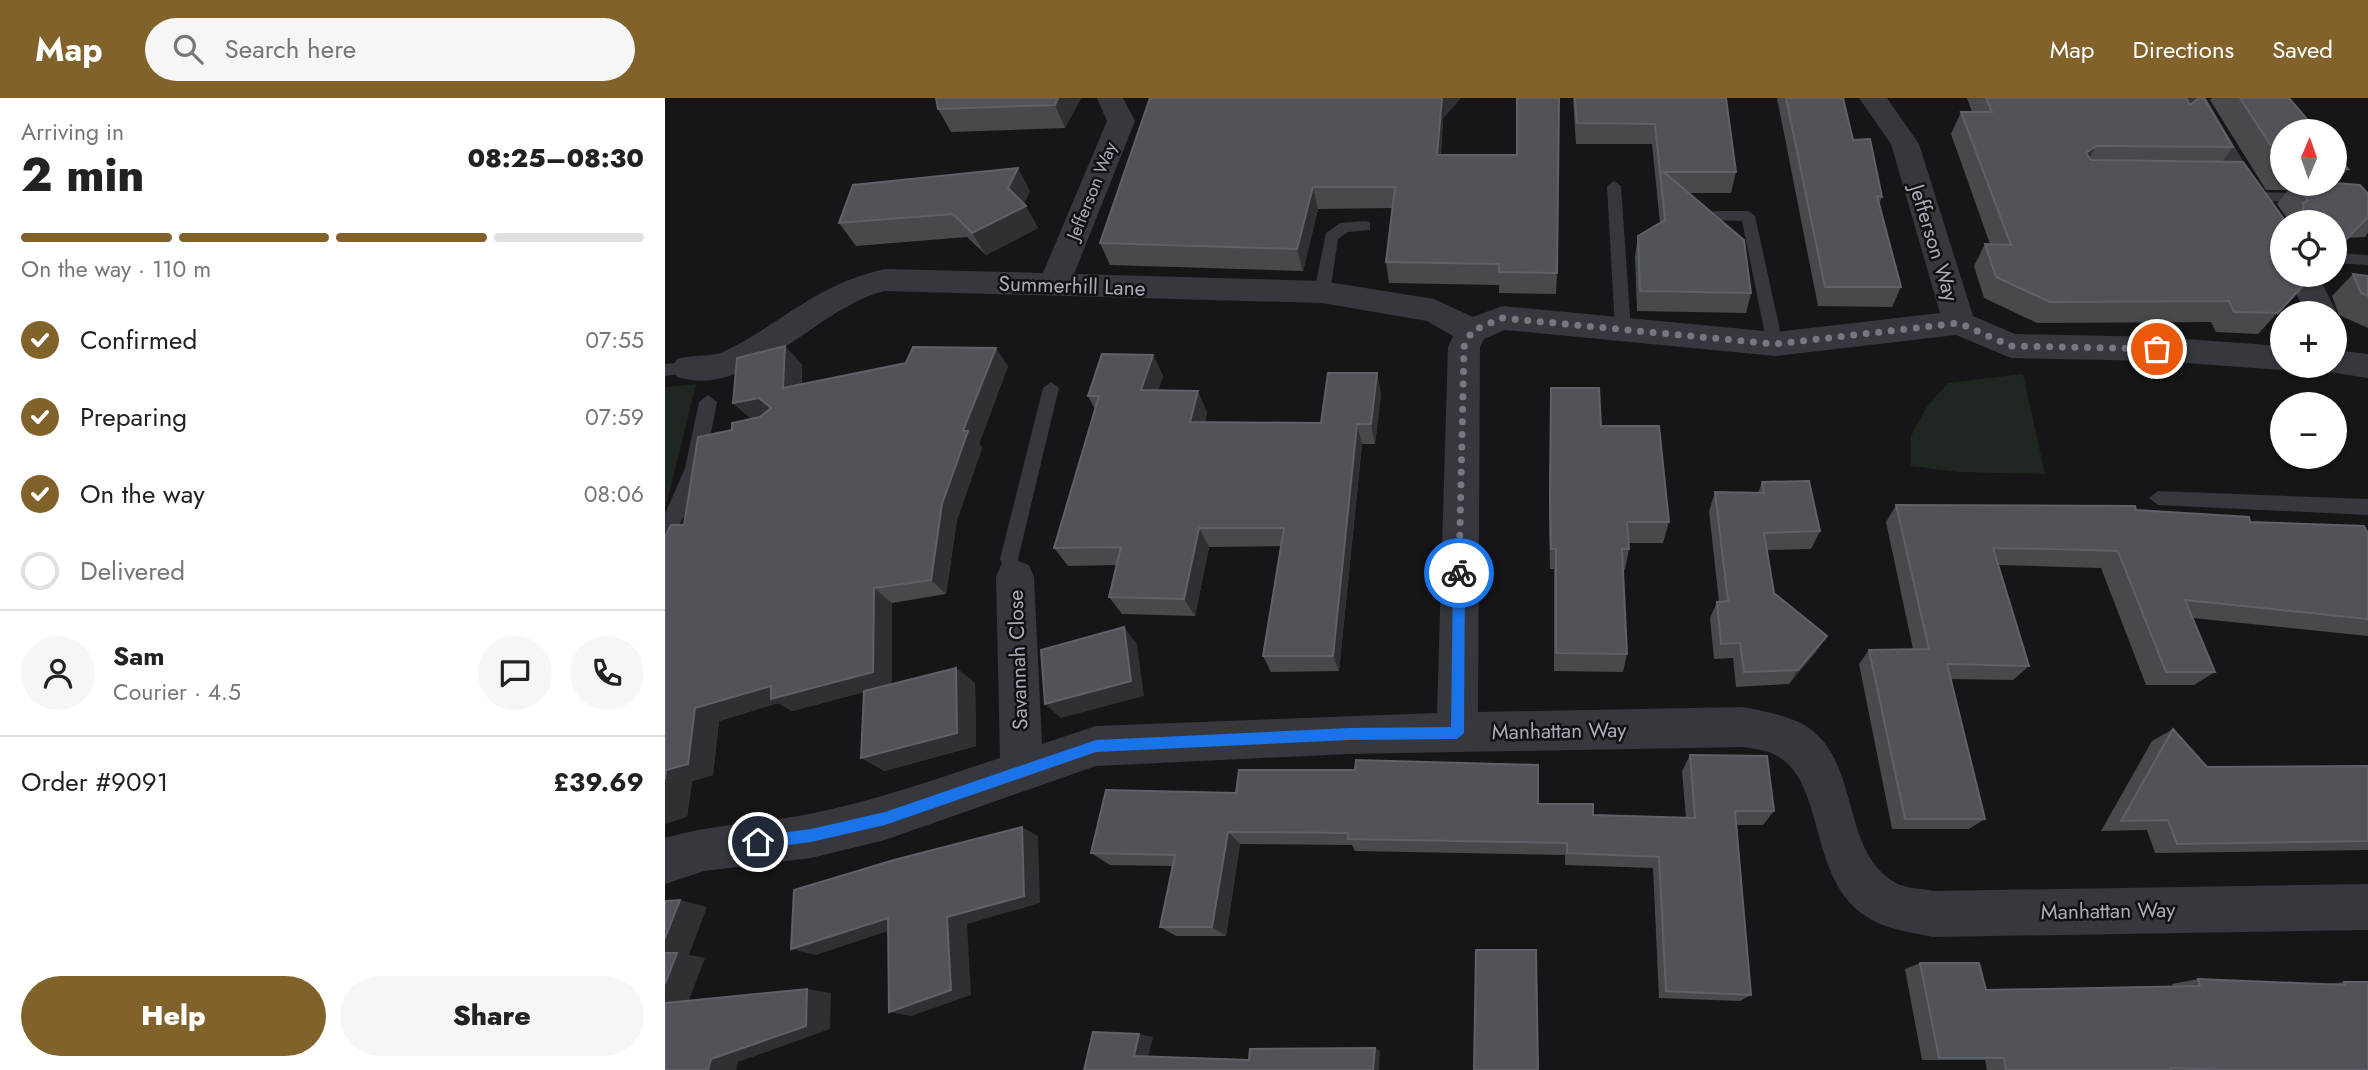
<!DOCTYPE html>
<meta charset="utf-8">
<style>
:root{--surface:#fff;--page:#f6f6f6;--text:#222;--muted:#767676;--line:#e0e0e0;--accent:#80622a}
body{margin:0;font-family:Jost,sans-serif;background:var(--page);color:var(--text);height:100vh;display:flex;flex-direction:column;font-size:26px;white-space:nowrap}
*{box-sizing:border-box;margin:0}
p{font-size:23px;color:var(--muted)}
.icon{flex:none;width:38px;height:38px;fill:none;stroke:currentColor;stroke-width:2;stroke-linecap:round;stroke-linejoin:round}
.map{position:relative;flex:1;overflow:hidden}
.drawer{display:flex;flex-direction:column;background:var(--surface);width:665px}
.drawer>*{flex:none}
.needle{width:46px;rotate:2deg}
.controls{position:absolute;left:1605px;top:21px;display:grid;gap:14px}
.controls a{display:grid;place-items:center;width:77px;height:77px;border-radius:50%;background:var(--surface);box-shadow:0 2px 5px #0004;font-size:35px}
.pin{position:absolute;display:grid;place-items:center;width:60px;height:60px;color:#fff;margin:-30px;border:4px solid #fff;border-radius:50%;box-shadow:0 2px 7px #0007}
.courier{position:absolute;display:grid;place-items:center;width:70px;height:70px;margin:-35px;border:5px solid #1a73e8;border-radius:50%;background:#fff;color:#222;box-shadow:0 2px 9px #0007}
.headline em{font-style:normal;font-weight:800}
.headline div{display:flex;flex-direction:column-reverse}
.headline{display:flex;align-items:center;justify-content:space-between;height:119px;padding:0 21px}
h1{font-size:46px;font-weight:800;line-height:52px}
.bar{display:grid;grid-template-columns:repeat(4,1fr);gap:10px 7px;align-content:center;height:84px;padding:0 21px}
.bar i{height:9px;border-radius:5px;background:var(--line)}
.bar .current{background:var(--accent)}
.bar p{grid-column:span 4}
.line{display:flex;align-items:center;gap:18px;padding:0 21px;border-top:2px solid var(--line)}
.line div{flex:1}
.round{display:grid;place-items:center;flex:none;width:74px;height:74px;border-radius:37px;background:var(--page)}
ol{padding:0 21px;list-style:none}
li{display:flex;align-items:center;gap:21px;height:77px}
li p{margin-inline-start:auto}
li .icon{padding:7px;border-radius:50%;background:var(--accent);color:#fff;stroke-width:4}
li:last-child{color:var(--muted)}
li i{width:38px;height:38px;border:4px solid var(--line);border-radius:50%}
.primary-button{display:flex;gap:14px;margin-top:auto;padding:14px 21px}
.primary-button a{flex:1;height:80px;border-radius:42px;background:var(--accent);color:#fff;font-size:28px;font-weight:800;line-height:80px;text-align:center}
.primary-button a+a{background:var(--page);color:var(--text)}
header{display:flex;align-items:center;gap:42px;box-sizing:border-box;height:98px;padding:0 35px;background:var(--accent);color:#fff}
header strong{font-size:33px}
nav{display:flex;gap:38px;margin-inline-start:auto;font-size:24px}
.search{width:490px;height:63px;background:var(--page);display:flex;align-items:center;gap:18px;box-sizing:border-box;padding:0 24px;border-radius:38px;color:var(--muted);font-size:26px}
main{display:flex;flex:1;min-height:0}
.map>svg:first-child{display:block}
</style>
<header>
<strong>Map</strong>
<div class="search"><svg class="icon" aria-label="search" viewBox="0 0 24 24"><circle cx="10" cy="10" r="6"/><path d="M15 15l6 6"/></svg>Search here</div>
<nav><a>Map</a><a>Directions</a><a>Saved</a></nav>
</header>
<main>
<section class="drawer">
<div class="headline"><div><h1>2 min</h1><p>Arriving in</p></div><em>08:25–08:30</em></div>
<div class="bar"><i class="current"></i><i class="current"></i><i class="current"></i><i></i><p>On the way · 110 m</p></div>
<ol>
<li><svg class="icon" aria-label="check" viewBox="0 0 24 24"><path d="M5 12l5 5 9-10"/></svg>Confirmed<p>07:55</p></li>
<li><svg class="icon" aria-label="check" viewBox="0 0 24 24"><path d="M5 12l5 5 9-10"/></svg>Preparing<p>07:59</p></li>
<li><svg class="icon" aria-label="check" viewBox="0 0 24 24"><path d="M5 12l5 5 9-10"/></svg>On the way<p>08:06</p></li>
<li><i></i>Delivered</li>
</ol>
<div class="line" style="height:126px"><a class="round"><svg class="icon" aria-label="person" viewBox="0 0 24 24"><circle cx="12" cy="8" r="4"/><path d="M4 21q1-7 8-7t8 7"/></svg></a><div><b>Sam</b><p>Courier · 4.5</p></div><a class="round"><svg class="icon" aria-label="chat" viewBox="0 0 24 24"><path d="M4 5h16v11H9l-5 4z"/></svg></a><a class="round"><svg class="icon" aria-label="phone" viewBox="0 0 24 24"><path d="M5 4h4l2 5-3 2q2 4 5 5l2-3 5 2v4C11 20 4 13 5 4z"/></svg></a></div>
<div class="line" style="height:91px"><div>Order #9091</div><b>£39.69</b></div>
<div class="primary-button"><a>Help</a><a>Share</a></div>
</section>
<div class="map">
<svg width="1703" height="972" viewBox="0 0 1703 972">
<rect width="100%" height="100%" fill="#161618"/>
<!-- green -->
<path fill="#1e261f" d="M1358,276L1380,376L1293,374L1246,368V338L1263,307L1283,285Z
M31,286L2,404L0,409V289Z"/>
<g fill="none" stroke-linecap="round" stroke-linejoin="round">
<!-- lane -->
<path fill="#37383d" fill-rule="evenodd" d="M949,83L956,88L966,232L958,238L950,232L942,88Z
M1588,94L1643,95L1650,100L1643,105L1583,102L1581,99Z
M1051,113H1083L1090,118L1118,246L1116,250L1110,252L1102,246L1077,123L1046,122V114Z
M700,123L705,124V132L683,134L673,141L665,194L663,198H651L649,194L661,135L675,125Z
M1670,155L1703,157V167L1670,165Z
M24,264L32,270L30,274L0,278V266Z
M386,284L394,290L353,461L360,479L357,485L350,487L343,485L335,461L378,290Z
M43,297L52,304C47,332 28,430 0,440V416L20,370L34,304Z
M1493,393L1703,401V417L1493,407L1484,400Z"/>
<!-- street -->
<path fill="#37383d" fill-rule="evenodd" d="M432,0H458L470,23L409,176L657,183L769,201L808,219L837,208L1110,234L1275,215L1226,46L1194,0H1222L1254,46L1308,218L1350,236L1492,239L1617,248V268H1629L1617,272L1492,263L1346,260L1291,237L1110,258L840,232L819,241L815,249L813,614L1078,609C1101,614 1130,618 1148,633C1195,672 1177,755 1231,785C1241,791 1257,790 1268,793L1703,786V832L1268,839C1246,834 1222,832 1202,819C1143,782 1161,688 1114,659C1104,652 1090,651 1078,649L683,656L431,668L220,742L146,760L39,773L0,786V740C51,725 98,726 149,715C213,702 274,680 335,660L331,479L336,467L350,462L364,467L369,479L377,646L431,628L772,615L783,249L788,238L762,223L657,205L220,193C151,209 86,302 12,279L7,270L12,261C27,256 46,260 60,253C121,223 149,187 220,171L378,175L442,23Z
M1515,0H1541L1585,75L1622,124H1617V149L1606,146L1559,79Z
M1623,177H1653L1672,215L1670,219V215H1640Z
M1670,252L1703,256V280L1658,273L1655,268H1670Z"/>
</g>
<!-- wall -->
<path fill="#47494d" d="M416,0L400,30L286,34L273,11Z
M908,0H1061L1071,74L1066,95H1024L1086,195L1081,215L972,213L970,158L973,138L995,125L987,46H911Z
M1112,0H1178L1188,42L1217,99L1214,106L1236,189L1227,209L1153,208Z
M1302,0H1521L1525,7L1568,49L1557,64L1648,177L1593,236L1551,234L1546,224L1372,225L1319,200L1309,168L1320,146H1325L1286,36L1296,14H1307Z
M1547,0H1624L1617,33V86H1670V54L1683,71L1670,86L1703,96V135L1700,139L1682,140L1670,153V124H1622L1623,122L1612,106L1623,92H1601L1545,2Z
M778,21L776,57L892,175L891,196L834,195V187L724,185L721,164L727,110L653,111L638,173L445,167L435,145Z
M365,93L359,105L373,130L321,157L302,139L191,148L174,125Z
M1688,176L1703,178V230L1674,217L1667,198Z
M120,248L137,267V286L343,268L314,346L317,350L292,422L281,496L227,505V586L291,570L310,585L311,648L219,673L199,594L127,613L113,605L54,623L48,677L27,683L22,719L19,427L67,332L86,321L68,305Z
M488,257L498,278L493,293L542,314L540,324L656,325L712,275L716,296L710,346H697L674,573L606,574L598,558L616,448L544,449L530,518L457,516L444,499L451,467L403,468L389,450L430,311L423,298Z
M886,290L936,328L1004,424L998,445H964V451L960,472H958L962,556L958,574L889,573V471H885L884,421Z
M1097,384L1155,433L1146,451L1102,452L1109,495L1152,553L1124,586L1071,589L1068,560L1049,561L1045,520L1052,504H1054L1044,413L1050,394L1093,395Z
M1231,407L1471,412L1703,436V538L1528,520L1550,574L1529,587H1481L1436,470L1333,467L1364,568L1348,582L1285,581L1320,721L1304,731H1227L1194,566L1204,552L1248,551L1221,424Z
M1508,631L1542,669L1703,668V752L1490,755L1482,732L1436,733L1487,643Z
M1025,657L1109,713L1098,727H1072L1086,897L1075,903L994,900L988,770L900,767V757L690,753L687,747L575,746L561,838H511L495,829L507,768L445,767L426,755L441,692L873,706L928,717L1021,720L1017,673Z
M1255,865L1321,892L1508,888L1507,886L1533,881L1663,886L1679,884L1703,972H1322L1320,962H1257L1240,871Z"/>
<!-- shaded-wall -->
<path fill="#2f3033" d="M393,0H416L400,30L390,7Z
M777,0H796L778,21L774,79L772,57Z
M1431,48L1418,70L1421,55Z
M353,70L365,93L356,110L361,108L373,130L321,157L307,135L343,90Z
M648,89L653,111L638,173L632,151Z
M120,248L137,267L136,307L118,290Z
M331,250L343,268L314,346L317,350L292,422L281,496L266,482L277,406L298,333Z
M488,257L498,278L487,313L476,292Z
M712,275L716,296L710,346L706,326Z
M533,293L542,314L535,344L525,324Z
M94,300L113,317L87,322L68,305Z
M692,326L697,346L674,573L668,558Z
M534,430L544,449L530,518L519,501Z
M209,490L227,505V587L127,613L113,605L54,623L48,677L27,683L22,719L0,726V681L1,672L30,610L106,588Z
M459,529L472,546L479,598L396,620L380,606Z
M1162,538L1152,553L1124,586L1133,572Z
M291,570L310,585L311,648L219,673L196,660Z
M357,729L373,738L375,805L302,826L306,897L246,918L224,914L282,819Z
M563,734L575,746L561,838L547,829Z
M15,802L42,809L24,857L40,860L21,910L0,907V840Z
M223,820L244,826L151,857L126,851Z
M142,891L166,895L165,931L73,964L71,972H43L46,961Z
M474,936L488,939L483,960L469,958Z
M710,950L715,953L714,972H708Z"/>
<!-- building -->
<path fill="#525359" stroke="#5f6168" stroke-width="2" d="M271,0H393L390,7L273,11Z
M485,0H777L772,57H852V0H894L892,175L834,174V166L721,164L730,89H648L632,151L435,145Z
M910,0H1061L1071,74H999L1079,142L1086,195L975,193L973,138L1000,122L990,26L912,25Z
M1121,0H1178L1188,42L1205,41L1217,99L1212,98L1236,189H1160Z
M1321,0H1521L1525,7L1534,0H1539L1568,49L1431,48L1421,55L1426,62L1578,64L1621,124H1617V177H1648L1613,215L1569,214L1564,203L1385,204L1331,179L1320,146L1346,147L1296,14H1327Z
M1575,0H1624L1652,33H1617V65Z
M1670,54L1683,71L1670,70Z
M353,70L343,90L361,108L307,135L288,116L174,125L188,87Z
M1670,85L1695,87L1703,96V119L1670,153V124H1639L1638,105L1643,102L1631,86Z
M1688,176L1703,178V198L1696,195Z
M120,248L118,290L241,265L248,249L331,250L298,333H303L277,406L266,482L209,490L208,574L106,601V588L30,610L23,666L1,672L0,681V439L6,427H19L33,339L67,332V325L95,319L106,310L94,300L68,305L72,260Z
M437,256L488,257L476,292L533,293L525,324L656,325L663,275H712L706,326H692L668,558H598L619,430H534L519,501L444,499L456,449L389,450L434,298H423Z
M886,290H934L936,328H994L1004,424H962L964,451H957L962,556L891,555V451H886L885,399Z
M1144,383L1155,433L1099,435L1109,495L1162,538L1133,572L1079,574L1075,545L1056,546L1052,504L1063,503L1050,394L1099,395L1097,384Z
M1231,407L1470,408L1471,412L1584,419L1585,424L1699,428L1703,436V521L1520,502L1550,574H1501L1453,453L1390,451L1328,450L1364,568L1282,566L1320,721H1240L1204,552L1264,551Z
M459,529L466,583L380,606L376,552Z
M291,570L292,635L196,660L199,593Z
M1508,631L1542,669L1703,668V743L1512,746L1503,722L1456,723Z
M1025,657L1102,658L1109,713H1070L1086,897L1001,893L994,759L902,755V745L683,741V735L563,734L547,829H495L510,757L426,755L441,692L571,695L574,672H690L691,662L873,667V706H928V717L1030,720Z
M357,729L359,798L282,819L286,892L224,914L223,820L126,851L129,792L229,762Z
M15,802L0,840V803Z
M811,852H871L873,972H809Z
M0,855H12L0,886Z
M1255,865H1314L1321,892L1535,888L1533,881L1680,887L1679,884H1703V972H1562L1506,970L1507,972H1341L1339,960H1274Z
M142,891L141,928L46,961L43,972H0V905Z
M428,934L474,936L469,958L584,962L585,951L710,950L708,972H419Z"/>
<!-- route -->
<path fill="#1a73e8" d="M794,470L800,475L799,635L792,641L684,642L431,654L220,727L146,744L93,751L86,744L93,738L146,731L220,714L431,642L684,630L786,629L788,475Z"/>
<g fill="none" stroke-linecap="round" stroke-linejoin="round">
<!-- done -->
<path stroke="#757880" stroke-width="7" stroke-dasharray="0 12.6" d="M794,475L799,249L807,233L837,220L1110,246L1294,225L1346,248L1492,251"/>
</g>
<g text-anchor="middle" stroke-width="5" stroke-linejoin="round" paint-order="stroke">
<!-- far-street labels -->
<g font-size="18" fill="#a8adb8" stroke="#111113">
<text transform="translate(427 93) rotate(-68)" y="6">Jefferson Way</text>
</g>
<!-- street labels -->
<g font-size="21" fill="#a8adb8" stroke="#111113">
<text transform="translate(1269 145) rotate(73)" y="7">Jefferson Way</text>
<text transform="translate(407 188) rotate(2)" y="7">Summerhill Lane</text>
<text transform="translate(353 562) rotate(-92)" y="7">Savannah Close</text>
<text transform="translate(894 633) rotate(-1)" y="7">Manhattan Way</text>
<text transform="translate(1443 813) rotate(-1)" y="7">Manhattan Way</text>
</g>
</g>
</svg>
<div class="controls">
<a><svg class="needle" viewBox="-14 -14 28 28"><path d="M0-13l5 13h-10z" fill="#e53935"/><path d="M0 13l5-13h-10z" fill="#767676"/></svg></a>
<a><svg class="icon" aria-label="locate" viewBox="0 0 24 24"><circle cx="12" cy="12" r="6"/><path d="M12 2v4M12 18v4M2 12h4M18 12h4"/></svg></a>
<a>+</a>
<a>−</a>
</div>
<div class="pin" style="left:1492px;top:251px;background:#ea580c"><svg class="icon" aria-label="bag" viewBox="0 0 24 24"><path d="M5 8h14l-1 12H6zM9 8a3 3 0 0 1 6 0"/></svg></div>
<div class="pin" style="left:93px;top:744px;background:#1f2937"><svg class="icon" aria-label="home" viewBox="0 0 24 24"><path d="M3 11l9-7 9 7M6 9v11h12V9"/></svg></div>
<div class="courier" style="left:794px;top:475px"><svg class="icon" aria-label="bike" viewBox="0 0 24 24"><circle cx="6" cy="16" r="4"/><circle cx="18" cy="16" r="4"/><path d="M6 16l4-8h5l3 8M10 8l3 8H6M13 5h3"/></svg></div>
</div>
</main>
